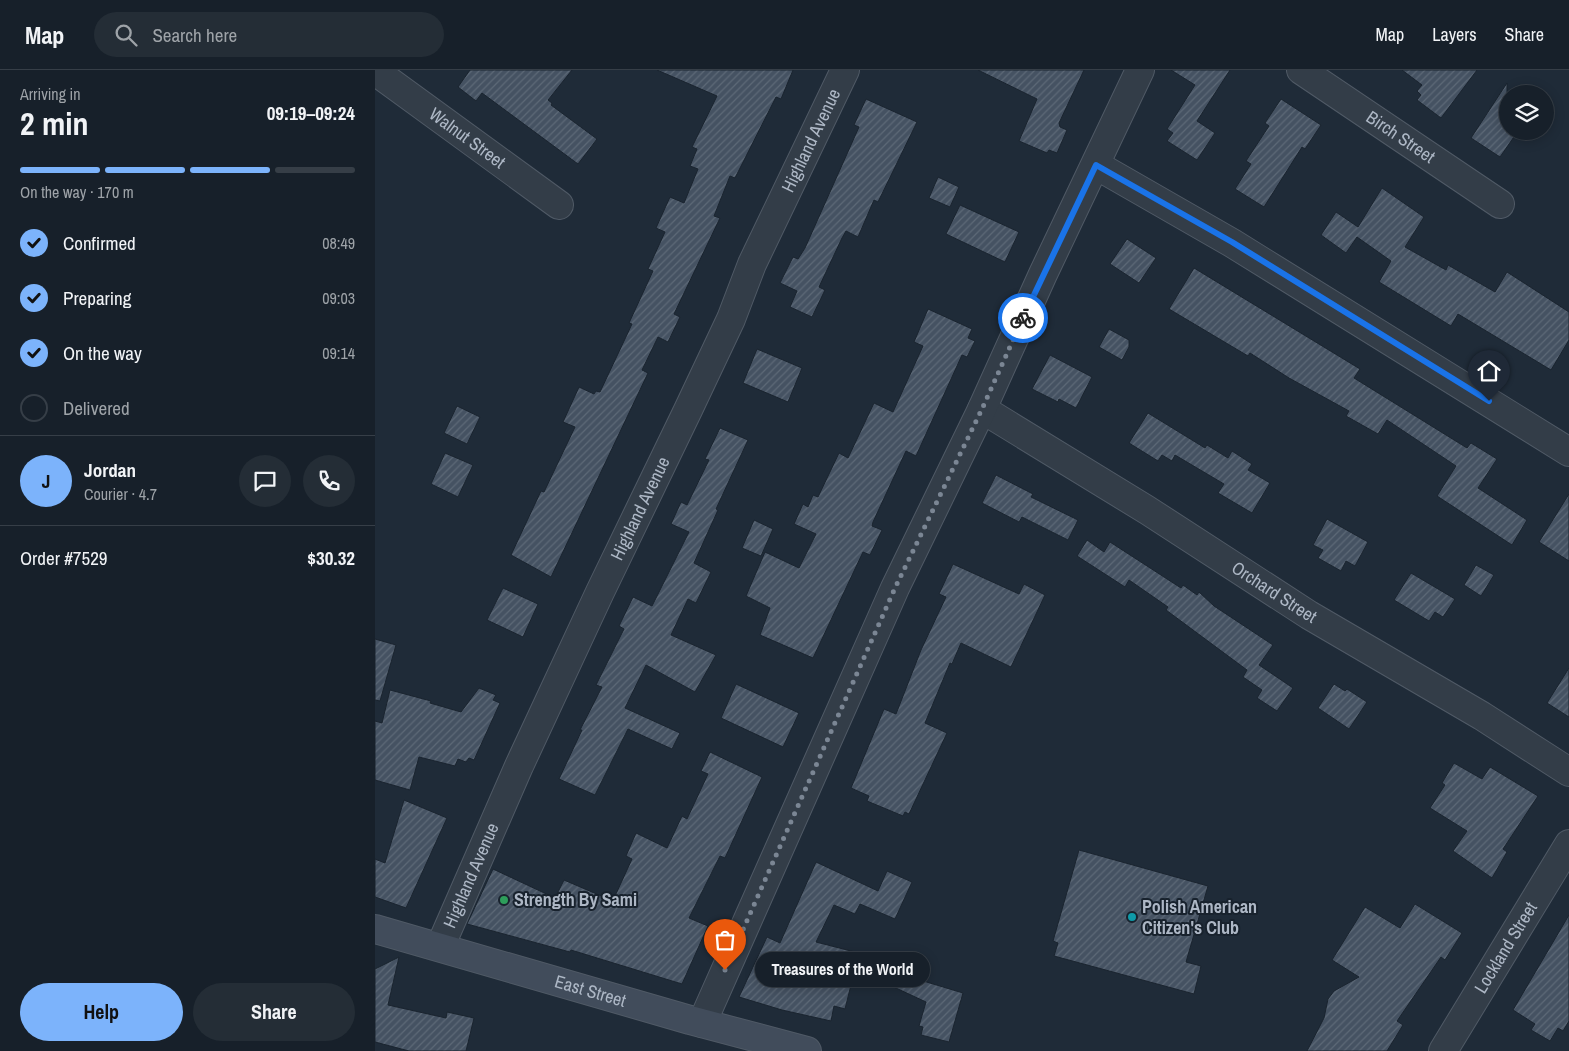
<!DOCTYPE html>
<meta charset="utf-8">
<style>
:root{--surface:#17202a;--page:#242d36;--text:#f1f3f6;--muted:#9ea3a8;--line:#363e47;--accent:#7cb3fb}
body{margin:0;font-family:"Archivo Narrow",sans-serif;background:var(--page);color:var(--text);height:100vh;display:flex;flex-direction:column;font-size:19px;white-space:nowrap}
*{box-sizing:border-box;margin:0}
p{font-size:16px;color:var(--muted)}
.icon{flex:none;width:28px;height:28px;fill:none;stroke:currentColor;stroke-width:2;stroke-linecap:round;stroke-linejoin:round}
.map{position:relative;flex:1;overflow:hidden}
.side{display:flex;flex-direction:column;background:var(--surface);width:375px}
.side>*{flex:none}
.buttons{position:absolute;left:1124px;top:15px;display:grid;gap:10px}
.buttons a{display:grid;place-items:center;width:55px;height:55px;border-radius:50%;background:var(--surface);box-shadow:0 2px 12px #0003,0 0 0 1px var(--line);font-size:25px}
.pin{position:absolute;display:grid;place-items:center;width:42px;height:42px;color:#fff;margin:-51px -21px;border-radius:50% 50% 50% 0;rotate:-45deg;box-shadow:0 0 5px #0007}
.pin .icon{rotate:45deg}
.courier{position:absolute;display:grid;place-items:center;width:50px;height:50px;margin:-25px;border:4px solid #1a73e8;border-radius:50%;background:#fff;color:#222;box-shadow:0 1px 6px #0007}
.bubble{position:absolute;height:35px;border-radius:18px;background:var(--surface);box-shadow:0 2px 12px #0003,0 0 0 1px var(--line);font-size:16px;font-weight:700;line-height:35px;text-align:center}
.head em{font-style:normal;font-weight:700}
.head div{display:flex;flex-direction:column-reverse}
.head{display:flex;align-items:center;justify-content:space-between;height:85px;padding:0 20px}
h1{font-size:32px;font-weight:700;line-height:38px}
.bar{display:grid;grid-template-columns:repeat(4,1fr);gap:8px 5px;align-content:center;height:60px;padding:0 20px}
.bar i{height:6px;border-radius:4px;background:var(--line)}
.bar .on{background:var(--accent)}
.bar p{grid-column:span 4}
.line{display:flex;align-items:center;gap:12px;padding:0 20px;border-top:1px solid var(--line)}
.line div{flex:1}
.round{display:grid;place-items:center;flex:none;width:52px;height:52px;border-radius:26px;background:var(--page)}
ol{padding:0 20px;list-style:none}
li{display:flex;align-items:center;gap:15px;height:55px}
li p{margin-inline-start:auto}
li .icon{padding:5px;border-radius:50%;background:var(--accent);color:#111;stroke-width:4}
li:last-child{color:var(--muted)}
li i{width:28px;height:28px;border:2px solid var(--line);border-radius:50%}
.cta{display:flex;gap:10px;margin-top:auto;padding:10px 20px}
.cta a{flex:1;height:58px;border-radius:30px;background:var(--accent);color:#111;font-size:20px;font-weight:700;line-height:58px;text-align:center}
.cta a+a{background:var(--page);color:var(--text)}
header{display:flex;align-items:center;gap:30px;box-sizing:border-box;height:70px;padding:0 25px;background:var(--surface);border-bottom:1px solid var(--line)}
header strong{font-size:24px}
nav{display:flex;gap:28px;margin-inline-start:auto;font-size:18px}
.search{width:350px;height:45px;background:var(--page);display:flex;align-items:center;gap:12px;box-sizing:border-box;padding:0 18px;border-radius:28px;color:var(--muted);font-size:19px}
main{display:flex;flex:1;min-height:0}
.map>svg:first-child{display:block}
</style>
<header>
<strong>Map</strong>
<div class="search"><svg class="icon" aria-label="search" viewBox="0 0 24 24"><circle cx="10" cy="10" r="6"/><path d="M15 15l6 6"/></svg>Search here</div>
<nav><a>Map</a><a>Layers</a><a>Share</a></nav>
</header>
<main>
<section class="side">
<div class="head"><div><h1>2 min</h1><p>Arriving in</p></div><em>09:19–09:24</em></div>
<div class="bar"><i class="on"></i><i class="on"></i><i class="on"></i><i></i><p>On the way · 170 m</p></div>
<ol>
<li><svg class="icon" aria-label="check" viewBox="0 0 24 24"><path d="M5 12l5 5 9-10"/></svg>Confirmed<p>08:49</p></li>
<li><svg class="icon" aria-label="check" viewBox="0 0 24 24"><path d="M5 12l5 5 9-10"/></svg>Preparing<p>09:03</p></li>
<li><svg class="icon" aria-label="check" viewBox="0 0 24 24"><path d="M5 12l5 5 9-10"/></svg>On the way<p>09:14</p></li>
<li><i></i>Delivered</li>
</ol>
<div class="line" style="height:90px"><b class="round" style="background:var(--accent);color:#111">J</b><div><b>Jordan</b><p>Courier · 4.7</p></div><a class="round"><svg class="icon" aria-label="chat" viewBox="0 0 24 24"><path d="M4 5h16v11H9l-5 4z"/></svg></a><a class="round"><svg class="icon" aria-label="phone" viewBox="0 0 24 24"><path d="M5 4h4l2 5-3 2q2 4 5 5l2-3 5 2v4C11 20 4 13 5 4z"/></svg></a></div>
<div class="line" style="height:65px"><div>Order #7529</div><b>$30.32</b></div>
<div class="cta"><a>Help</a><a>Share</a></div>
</section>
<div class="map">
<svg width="1194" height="981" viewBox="0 0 1194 981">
<defs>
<pattern id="building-hatch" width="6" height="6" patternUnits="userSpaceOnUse" patternTransform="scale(1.25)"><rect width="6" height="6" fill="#455262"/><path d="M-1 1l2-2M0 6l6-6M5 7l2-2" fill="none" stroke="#5d6977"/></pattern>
</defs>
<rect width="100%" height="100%" fill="#1f2b38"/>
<!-- building -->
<path fill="url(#building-hatch)" stroke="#1a242f" d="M95,0H197L173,30L177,33L176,35L222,69L203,94L107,23L101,31L83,17Z
M282,0H418L406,29L401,27L360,108L355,106L339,146L345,148L299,244L305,247L293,272L283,267L267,300L273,303L176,507L136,485L166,421L169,422L200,357L188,352L204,317L219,324L221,321L225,322L257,254L254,253L278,201L273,199L290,162L281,158L295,127L309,133L323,99L315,96L322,79L317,77L342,26Z
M603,0H709L684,53L685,57L692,60L682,83L674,80L672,83L644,71L662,29Z
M796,0H855L822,51L840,63L822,90L792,71L798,63L792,59L820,15Z
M1027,0H1102L1066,48L1042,30L1046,25L1042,21L1047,15Z
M1132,13V61H1143L1125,87L1096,68Z
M491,29L542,52L503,132L499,130L483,167L471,161L467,168L444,217L450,220L437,247L415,237L422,221L405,213L418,187L423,189L430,178L484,57L479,55Z
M906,29L946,55L930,79L927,77L889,137L860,119L876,94L871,91L894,56L890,53Z
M563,107L584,117L575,137L554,128Z
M1007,118L1049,147L1030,177L1071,200L1073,195L1120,222L1132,202L1194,242V270L1176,300L1083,244L1076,256L1004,212L1016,191L982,167L971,183L946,165L961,142L983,157Z
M585,135L644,162L630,192L571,164Z
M752,169L781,188L764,213L735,194Z
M819,198L985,299L979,308L1092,378L1096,373L1122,389L1103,418L1152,450L1137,475L1062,426L1081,396L1012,350L1003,364L971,346L974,341L914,308L875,283L873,286L794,239Z
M553,239L597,259L593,268L600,271L592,287L587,285L541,386L531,381L498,452L497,456L507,460L495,485L488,482L438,588L385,565L395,538L371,526L390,482L424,498L441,464L419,454L428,434L433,437L438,425L443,427L464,383L473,388L499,333L518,342L548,276L539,272Z
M734,259L754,270V277L747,290L724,277Z
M382,279L427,298L413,332L368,313Z
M675,285L717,307L701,338L684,329L683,332L657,319Z
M82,336L105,347L92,374L69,363Z
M773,343L830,378L832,375L853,388L857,381L877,394L873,400L895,413L877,443L843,423L849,414L800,385L797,391L787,385L783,391L754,373Z
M345,358L373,370L341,439L343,440L319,493L336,502L321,533L313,529L296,565L341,585L320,622L271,595L250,638L305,663L297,679L253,659L220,725L184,709L207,660H205L227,617L221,615L249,559L244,556L258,527L277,536L314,462L296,454L306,432L312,435L334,390L330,389Z
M70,383L98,395L83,427L56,414Z
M621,405L658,424L656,427L703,450L693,470L647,447L644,452L607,433Z
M1194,424V491L1164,472Z
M952,449L993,472L980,496L971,491L966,501L943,488L948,480L938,475Z
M379,450L398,459L386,486L367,478Z
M712,470L729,482L735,472L806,518L808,515L822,525L824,522L839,536L898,575L884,595L918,618L902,641L882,628L887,620L868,607L872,600L791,540L793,537L754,510L750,517L702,486Z
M578,494L644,524L649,514L670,525L636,597L586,573L577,594L575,593L550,653L572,663L534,744L530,742L528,746L492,731L494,726L476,718L509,639L521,644L546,580L571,527L564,524Z
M1101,495L1119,505L1106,526L1089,515Z
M1036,503L1080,529L1068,547L1060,542L1054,551L1019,530Z
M128,518L163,534L148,567L112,550Z
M0,569L21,575L5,631L0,630Z
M1194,598V647L1172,633Z
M361,614L424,643L408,677L346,648Z
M959,614L970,621L972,619L992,632L974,659L943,638Z
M104,618L121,625L118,630L125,633L99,690L94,688L91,692L83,689L80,696L44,687L35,720L0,710V651L7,653L15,620L56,631L55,633L86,642Z
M335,682L387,707L350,788L345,786L314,848L333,856L307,914L196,880L195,882L92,854L118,799L180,828L189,810L231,828L233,823L240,826L257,789L251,786L261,763L292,778L307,746L312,749L333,704L326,701Z
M1079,693L1107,709L1115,697L1163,726L1128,779L1132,782L1117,808L1078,781L1092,761L1055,738L1070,715L1067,713Z
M29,730L72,748L31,838L0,827V789L10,793Z
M704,780L833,816L811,892L826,896L819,924L679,886L683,873L678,871Z
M441,792L503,821L512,801L537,812L520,849L485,834L480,844L459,835L441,872L550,900L545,910L588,923L574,972L546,965L548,957L544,956L551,932L480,899L470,939L459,936L456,951L407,940L364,927L392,867L405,873Z
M1040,834L1087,863L1070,890L1066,887L1022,951L1028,955L1012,981H932L949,948L953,929L959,921L984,907L957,890L990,837L1025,858Z
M1194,845V951L1188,961L1183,958L1175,971L1156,960L1160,954L1138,940Z
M24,887L13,935L71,948L72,942L99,948L91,981H34L0,972V899Z"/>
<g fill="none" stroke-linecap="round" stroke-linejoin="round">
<defs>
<g id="minor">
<path id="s1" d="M926,0L1125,134"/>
<path id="s2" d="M0,1L184,135"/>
<path d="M721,95L857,173L1194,382"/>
<path id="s3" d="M607,339L772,440L934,545L1107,646L1194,702"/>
<path id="s4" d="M65,877L144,696L225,522L313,340L356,249L377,194L470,0"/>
<path d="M327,953L520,518L607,339L668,204L765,0"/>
<path id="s5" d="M1068,981L1194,774"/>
</g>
<g id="secondary">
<path id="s6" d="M0,859L315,950L432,981"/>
</g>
</defs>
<!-- minor casing -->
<use href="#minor" stroke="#505a66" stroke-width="30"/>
<!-- secondary casing -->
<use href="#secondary" stroke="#505a66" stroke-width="30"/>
<!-- minor -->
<use href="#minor" stroke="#333d48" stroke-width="28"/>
<!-- secondary -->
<use href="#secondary" stroke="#414c5b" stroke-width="28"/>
</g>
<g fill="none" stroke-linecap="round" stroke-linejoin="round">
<!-- done -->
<path stroke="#7b8694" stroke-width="5" stroke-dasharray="0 9" d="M350,900L520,518L607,339L648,248"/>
<!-- route -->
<path stroke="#1a73e8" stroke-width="6" d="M648,248L721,95L857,172L1114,331"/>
</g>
<!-- markers -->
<circle fill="#2e9e5b" stroke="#18222d" stroke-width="2" cx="129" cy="830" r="5"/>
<circle fill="#0f9aa8" stroke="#18222d" stroke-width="2" cx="757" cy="847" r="5"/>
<g text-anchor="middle" stroke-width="4" stroke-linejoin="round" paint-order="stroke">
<!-- street labels -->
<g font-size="18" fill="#adb7c5" stroke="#18222d">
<text dy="6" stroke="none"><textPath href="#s1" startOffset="120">Birch Street</textPath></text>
<text dy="6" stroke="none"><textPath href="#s2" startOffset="114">Walnut Street</textPath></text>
<text dy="6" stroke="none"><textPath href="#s4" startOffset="888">Highland Avenue</textPath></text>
<text dy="6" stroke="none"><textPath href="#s4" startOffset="482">Highland Avenue</textPath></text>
<text dy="6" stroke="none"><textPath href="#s3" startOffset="345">Orchard Street</textPath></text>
<text dy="6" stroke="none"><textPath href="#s4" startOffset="78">Highland Avenue</textPath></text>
<text dy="6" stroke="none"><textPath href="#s5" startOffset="121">Lockland Street</textPath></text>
<text dy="6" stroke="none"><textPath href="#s6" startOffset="224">East Street</textPath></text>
</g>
<!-- poi labels -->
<g font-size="18" font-weight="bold" fill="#adb7c5" stroke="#18222d" text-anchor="start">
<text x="139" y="836">Strength By Sami</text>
<text x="767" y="843">Polish American<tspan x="767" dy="21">Citizen's Club</tspan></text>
</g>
</g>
</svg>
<div class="buttons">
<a><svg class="icon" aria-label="layers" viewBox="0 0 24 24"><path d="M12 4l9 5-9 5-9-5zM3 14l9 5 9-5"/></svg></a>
</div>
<div class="pin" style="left:350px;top:900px;background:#ea580c"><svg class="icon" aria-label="bag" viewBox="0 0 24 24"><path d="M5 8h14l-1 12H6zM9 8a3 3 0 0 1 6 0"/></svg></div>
<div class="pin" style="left:1114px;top:331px;background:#1f2937"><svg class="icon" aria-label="home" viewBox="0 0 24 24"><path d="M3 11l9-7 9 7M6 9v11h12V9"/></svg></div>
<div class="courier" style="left:648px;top:248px"><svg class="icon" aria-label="bike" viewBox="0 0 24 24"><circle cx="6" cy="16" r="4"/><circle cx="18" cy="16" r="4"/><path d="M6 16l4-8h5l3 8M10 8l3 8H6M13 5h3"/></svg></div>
<div class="bubble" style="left:380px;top:882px;width:175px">Treasures of the World</div>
</div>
</main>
